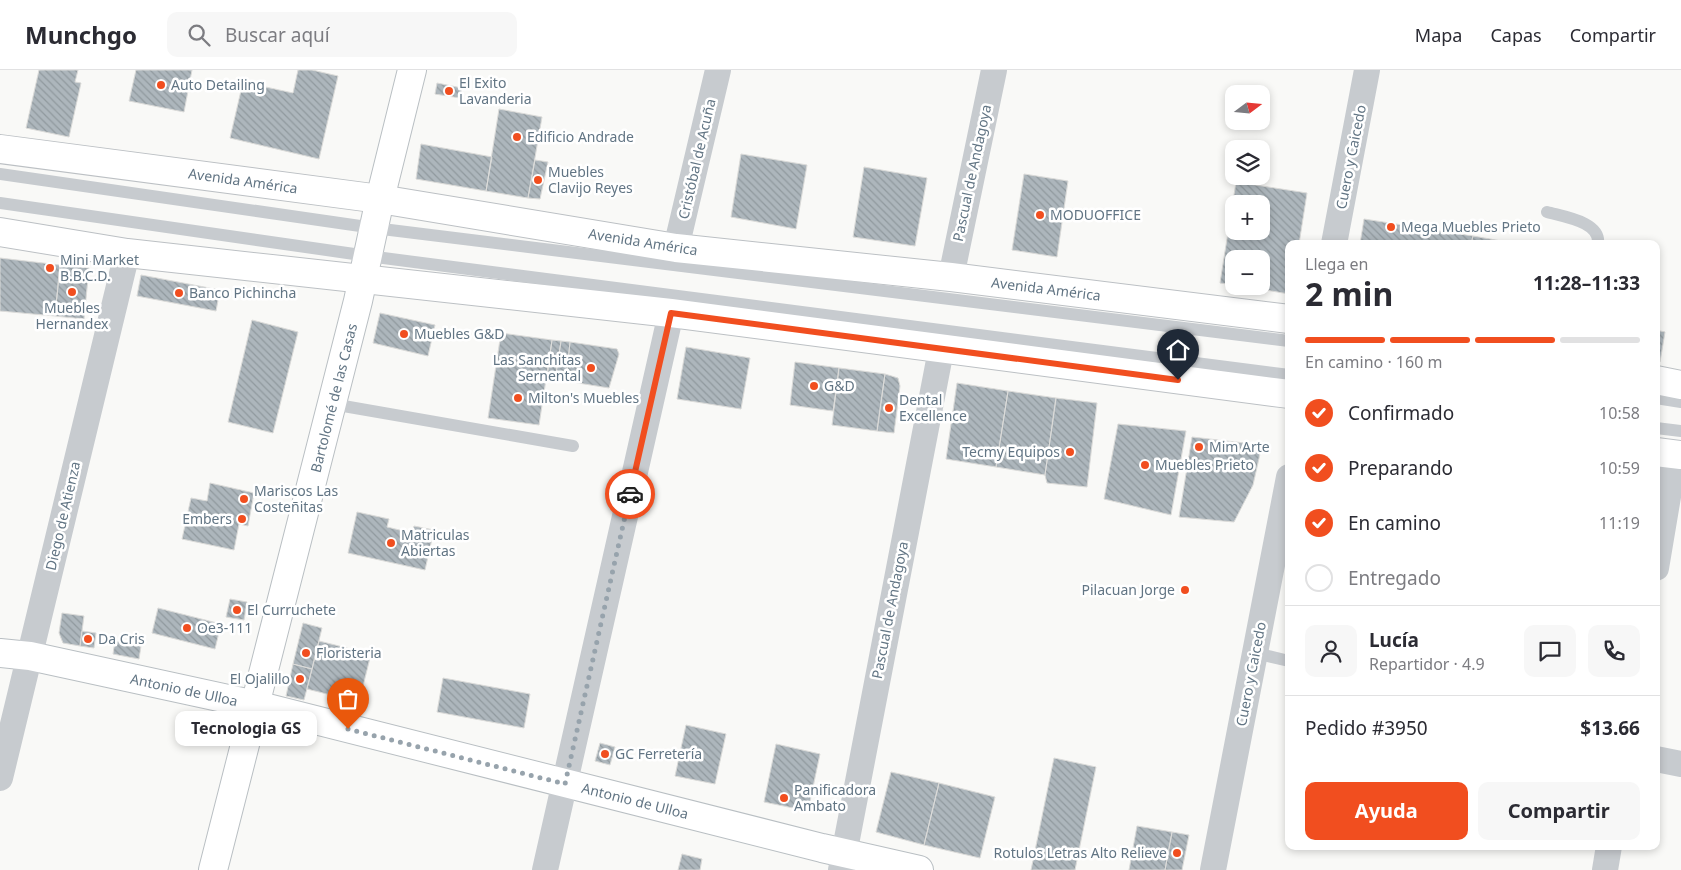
<!DOCTYPE html>
<html lang="es">
<meta charset="utf-8">
<style>
:root{--surface:#fff;--page:#f7f7f7;--text:#2b2b33;--muted:#7c7c81;--line:#e1e1e2;--accent:#f14e1f}
body{margin:0;font-family:"Noto Sans",sans-serif;background:var(--page);color:var(--text);height:100vh;display:flex;flex-direction:column;font-size:19px;white-space:nowrap}
*{box-sizing:border-box;margin:0}
p{font-size:16px;color:var(--muted)}
.icon{flex:none;width:28px;height:28px;fill:none;stroke:currentColor;stroke-width:2;stroke-linecap:round;stroke-linejoin:round}
.map{position:relative;flex:1;overflow:hidden}
.details{position:absolute;left:1285px;top:170px;width:375px;height:610px;display:flex;flex-direction:column;background:var(--surface);border-radius:10px;box-shadow:0 2px 8px #0003}
.details>*{flex:none}
.needle{width:32px;rotate:74deg}
.tools{position:absolute;left:1225px;top:15px;display:grid;gap:10px}
.tools a{display:grid;place-items:center;width:45px;height:45px;border-radius:10px;background:var(--surface);box-shadow:0 2px 8px #0003;font-size:25px}
.pin{position:absolute;display:grid;place-items:center;width:42px;height:42px;color:#fff;margin:-51px -21px;border-radius:50% 50% 50% 0;rotate:-45deg;box-shadow:0 0 5px #0007}
.pin .icon{rotate:45deg}
.courier{position:absolute;display:grid;place-items:center;width:50px;height:50px;margin:-25px;border:4px solid #f14e1f;border-radius:50%;background:#fff;color:#222;box-shadow:0 1px 6px #0007}
.bubble{position:absolute;height:35px;border-radius:10px;background:var(--surface);box-shadow:0 2px 8px #0003;font-size:16px;font-weight:700;line-height:35px;text-align:center}
.head em{font-style:normal;font-weight:700}
.head div{display:flex;flex-direction:column-reverse}
.head{display:flex;align-items:center;justify-content:space-between;height:85px;padding:0 20px}
h1{font-size:32px;font-weight:700;line-height:38px}
.bar{display:grid;grid-template-columns:repeat(4,1fr);gap:8px 5px;align-content:center;height:60px;padding:0 20px}
.bar i{height:6px;border-radius:4px;background:var(--line)}
.bar .current{background:var(--accent)}
.bar p{grid-column:span 4}
.line{display:flex;align-items:center;gap:12px;padding:0 20px;border-top:1px solid var(--line)}
.line div{flex:1}
.round{display:grid;place-items:center;flex:none;width:52px;height:52px;border-radius:10px;background:var(--page)}
ol{padding:0 20px;list-style:none}
li{display:flex;align-items:center;gap:15px;height:55px}
li p{margin-inline-start:auto}
li .icon{padding:5px;border-radius:50%;background:var(--accent);color:#fff;stroke-width:4}
li:last-child{color:var(--muted)}
li i{width:28px;height:28px;border:2px solid var(--line);border-radius:50%}
.cta{display:flex;gap:10px;margin-top:auto;padding:10px 20px}
.cta a{flex:1;height:58px;border-radius:10px;background:var(--accent);color:#fff;font-size:20px;font-weight:700;line-height:58px;text-align:center}
.cta a+a{background:var(--page);color:var(--text)}
header{display:flex;align-items:center;gap:30px;box-sizing:border-box;height:70px;padding:0 25px;background:var(--surface);border-bottom:1px solid var(--line)}
header strong{font-size:24px}
nav{display:flex;gap:28px;margin-inline-start:auto;font-size:18px}
.search{width:350px;height:45px;background:var(--page);display:flex;align-items:center;gap:12px;box-sizing:border-box;padding:0 18px;border-radius:10px;color:var(--muted);font-size:19px}
.map>svg:first-child{display:block}
</style>
<header>
<strong>Munchgo</strong>
<div class="search"><svg class="icon" aria-label="search" viewBox="0 0 24 24"><circle cx="10" cy="10" r="6"/><path d="M15 15l6 6"/></svg>Buscar aquí</div>
<nav><a>Mapa</a><a>Capas</a><a>Compartir</a></nav>
</header>
<div class="map">
<svg width="1681" height="800" viewBox="0 0 1681 800">
<defs>
<pattern id="building-back-hatch" width="6" height="6" patternUnits="userSpaceOnUse" patternTransform="scale(1.25)"><rect width="6" height="6" fill="#adb6bc"/><path d="M-1 5l2 2M0 0l6 6M5-1l2 2" fill="none" stroke="#90999e"/></pattern>
</defs>
<rect width="100%" height="100%" fill="#f9f9f7"/>
<!-- building -->
<path fill="url(#building-back-hatch)" stroke="#dbdbd9" fill-rule="evenodd" d="M39,0H78L75,12L81,13L69,67L26,58Z
M136,0H192L184,42L129,31Z
M298,0H312L338,6L319,89L230,68L243,12L293,23Z
M437,13L462,18L460,28L435,24Z
M499,39L542,47L528,128L486,121Z
M421,74L492,87L486,121L416,109Z
M741,84L807,95L796,159L731,147Z
M535,90L548,92L540,129L528,128Z
M864,97L927,108L915,176L853,167Z
M1024,104L1068,111L1057,187L1012,180Z
M1236,112L1307,123L1299,174H1289V224L1242,216H1261V189H1234V215L1220,213ZM1234,134H1261V161H1234Z
M1364,149L1473,166L1471,174H1360Z
M1473,166L1518,174H1471Z
M0,188L60,195L55,246L0,241Z
M60,195L89,198L84,249L55,246Z
M141,205L220,220L216,241L137,226Z
M380,243L435,255L428,286L373,273Z
M252,250L298,262L273,363L228,352Z
M1656,260L1665,262L1660,292H1656Z
M501,263L552,270L539,355L488,348Z
M552,270L561,271L555,310L547,309Z
M561,271L570,272L566,311L555,310Z
M570,272L617,279L619,284L609,318L566,311Z
M686,277L750,288L741,339L677,329Z
M795,292L839,298L833,341L790,335Z
M839,298L885,304L877,361L832,355Z
M885,304L898,308L900,316L894,363L877,361Z
M957,313L1008,321L996,397L946,389Z
M1008,321L1056,328L1045,405L996,397Z
M1056,328L1097,333L1087,417L1047,413L1045,405Z
M1118,354L1186,361L1171,445L1104,429Z
M1192,367L1262,375L1253,415L1234,452L1179,447Z
M210,413L254,423L248,456L239,454L234,480L182,469L191,428L207,431Z
M357,442L389,449L387,457L412,463L414,456L434,460L425,500L348,483Z
M230,529L247,532L244,550L226,547Z
M158,538L221,554L215,579L152,563Z
M62,543L84,546L80,576L63,573L59,563Z
M303,553L322,558L312,599L293,594Z
M82,561L96,563L94,578L80,576Z
M115,571L141,576L139,589L113,584Z
M319,571L371,584L359,632L307,619Z
M293,594L312,599L304,630L286,626Z
M443,608L530,624L524,658L437,642Z
M333,625L342,628L340,637L331,635Z
M342,628L359,632L357,641L340,637Z
M686,655L726,664L715,714L675,706Z
M600,673L615,677L610,695L595,691Z
M776,674L820,684L808,741L764,732Z
M1054,688L1096,697L1075,800H1031Z
M891,702L939,713L924,775L876,762Z
M939,713L995,727L980,788L924,775Z
M1137,756L1172,762L1165,800H1129Z
M1172,762L1189,765L1182,800H1165Z
M682,784L702,789L700,800H678Z"/>
<g fill="none" stroke-linecap="round" stroke-linejoin="round">
<defs>
<path id="secondary" d="M0,583L30,586L256,635L822,778L919,800
M213,800L358,231L380,129L412,0"/>
<path id="primary" d="M0,79L380,129L676,178L951,207L1289,249
M0,162L127,183L671,243L1289,324
M1656,310L1681,315
M1656,382L1681,385"/>
</defs>
<!-- secondary casing -->
<use href="#secondary" stroke="#b9bfc3" stroke-width="30"/>
<!-- primary casing -->
<use href="#primary" stroke="#bcc0c4" stroke-width="30"/>
<!-- lane -->
<path stroke="#c7cbcf" stroke-width="12" d="M0,104L374,158L1289,271
M0,133L368,186L1289,305
M1547,142C1565,147 1601,152 1598,174
M1656,328L1681,332
M332,334L573,376
M1656,358L1681,361
M1255,583L1289,591"/>
<!-- street -->
<path stroke="#c7cbcf" stroke-width="26" d="M1334,174L1367,0
M676,178L718,0
M951,207L994,0
M1656,498L1675,385
M1656,689L1681,694
M0,708L127,183
M545,800L671,243
M841,800L941,280
M1213,800L1289,407
M1605,800L1609,776"/>
<!-- secondary -->
<use href="#secondary" stroke="#fff" stroke-width="28"/>
<!-- primary -->
<use href="#primary" stroke="#fff" stroke-width="28"/>
</g>
<g fill="none" stroke-linecap="round" stroke-linejoin="round">
<!-- done -->
<path stroke="#97a3ac" stroke-width="5" stroke-dasharray="0 9" d="M348,659L565,714L630,424"/>
<!-- route -->
<path stroke="#f14e1f" stroke-width="6" d="M630,424L671,243L1178,310"/>
</g>
<!-- markers -->
<g fill="#f14e1f" stroke="#fff" stroke-width="2">
<circle cx="161" cy="15" r="5"/>
<circle cx="449" cy="21" r="5"/>
<circle cx="517" cy="67" r="5"/>
<circle cx="538" cy="110" r="5"/>
<circle cx="1040" cy="145" r="5"/>
<circle cx="1391" cy="157" r="5"/>
<circle cx="50" cy="198" r="5"/>
<circle cx="72" cy="222" r="5"/>
<circle cx="179" cy="223" r="5"/>
<circle cx="404" cy="264" r="5"/>
<circle cx="591" cy="298" r="5"/>
<circle cx="814" cy="316" r="5"/>
<circle cx="518" cy="328" r="5"/>
<circle cx="889" cy="338" r="5"/>
<circle cx="1199" cy="377" r="5"/>
<circle cx="1070" cy="382" r="5"/>
<circle cx="1145" cy="395" r="5"/>
<circle cx="244" cy="429" r="5"/>
<circle cx="242" cy="449" r="5"/>
<circle cx="391" cy="473" r="5"/>
<circle cx="1185" cy="520" r="5"/>
<circle cx="237" cy="540" r="5"/>
<circle cx="187" cy="558" r="5"/>
<circle cx="88" cy="569" r="5"/>
<circle cx="306" cy="583" r="5"/>
<circle cx="300" cy="609" r="5"/>
<circle cx="605" cy="684" r="5"/>
<circle cx="784" cy="728" r="5"/>
<circle cx="1177" cy="783" r="5"/>
</g>
<g text-anchor="middle" stroke-width="5" stroke-linejoin="round" paint-order="stroke">
<!-- poi labels -->
<g font-size="14" fill="#627584" stroke="#fff" text-anchor="start">
<text x="459" y="18">El Exito<tspan x="459" dy="16">Lavanderia</tspan></text>
<text x="171" y="20">Auto Detailing</text>
<text x="527" y="72">Edificio Andrade</text>
<text x="548" y="107">Muebles<tspan x="548" dy="16">Clavijo Reyes</tspan></text>
<text x="1050" y="150">MODUOFFICE</text>
<text x="1401" y="162">Mega Muebles Prieto</text>
<text x="60" y="195">Mini Market<tspan x="60" dy="16">B.B.C.D.</tspan></text>
<text x="189" y="228">Banco Pichincha</text>
<text x="72" y="243" text-anchor="middle">Muebles<tspan x="72" dy="16">Hernandex</tspan></text>
<text x="414" y="269">Muebles G&amp;D</text>
<text x="581" y="295" text-anchor="end">Las Sanchitas<tspan x="581" dy="16">Sernental</tspan></text>
<text x="824" y="321">G&amp;D</text>
<text x="528" y="333">Milton's Muebles</text>
<text x="899" y="335">Dental<tspan x="899" dy="16">Excellence</tspan></text>
<text x="1209" y="382">Mim Arte</text>
<text x="1060" y="387" text-anchor="end">Tecmy Equipos</text>
<text x="1155" y="400">Muebles Prieto</text>
<text x="254" y="426">Mariscos Las<tspan x="254" dy="16">Costeñitas</tspan></text>
<text x="232" y="454" text-anchor="end">Embers</text>
<text x="401" y="470">Matriculas<tspan x="401" dy="16">Abiertas</tspan></text>
<text x="1175" y="525" text-anchor="end">Pilacuan Jorge</text>
<text x="247" y="545">El Curruchete</text>
<text x="197" y="563">Oe3-111</text>
<text x="98" y="574">Da Cris</text>
<text x="316" y="588">Floristeria</text>
<text x="290" y="614" text-anchor="end">El Ojalillo</text>
<text x="615" y="689">GC Ferretería</text>
<text x="794" y="725">Panificadora<tspan x="794" dy="16">Ambato</tspan></text>
<text x="1167" y="788" text-anchor="end">Rotulos Letras Alto Relieve</text>
</g>
<!-- street labels -->
<g font-size="14" fill="#627584" stroke="#fff">
<text transform="translate(1351 87) rotate(-79)" y="5">Cuero y Caicedo</text>
<text transform="translate(697 89) rotate(-77)" y="5">Cristóbal de Acuña</text>
<text transform="translate(972 103) rotate(-78)" y="5">Pascual de Andagoya</text>
<text transform="translate(243 111) rotate(8)" y="5">Avenida América</text>
<text transform="translate(643 172) rotate(9)" y="5">Avenida América</text>
<text transform="translate(1046 219) rotate(7)" y="5">Avenida América</text>
<text transform="translate(334 328) rotate(-76)" y="5">Bartolomé de las Casas</text>
<text transform="translate(63 446) rotate(-77)" y="5">Diego de Atienza</text>
<text transform="translate(890 540) rotate(-79)" y="5">Pascual de Andagoya</text>
<text transform="translate(1251 604) rotate(-79)" y="5">Cuero y Caicedo</text>
<text transform="translate(184 620) rotate(12)" y="5">Antonio de Ulloa</text>
<text transform="translate(635 731) rotate(14)" y="5">Antonio de Ulloa</text>
</g>
</g>
</svg>
<div class="tools">
<a><svg class="needle" viewBox="-14 -14 28 28"><path d="M0-13l5 13h-10z" fill="#e53935"/><path d="M0 13l5-13h-10z" fill="#7c7c81"/></svg></a>
<a><svg class="icon" aria-label="layers" viewBox="0 0 24 24"><path d="M12 4l9 5-9 5-9-5zM3 14l9 5 9-5"/></svg></a>
<a>+</a>
<a>−</a>
</div>
<div class="pin" style="left:348px;top:659px;background:#ea580c"><svg class="icon" aria-label="bag" viewBox="0 0 24 24"><path d="M5 8h14l-1 12H6zM9 8a3 3 0 0 1 6 0"/></svg></div>
<div class="pin" style="left:1178px;top:310px;background:#1f2937"><svg class="icon" aria-label="home" viewBox="0 0 24 24"><path d="M3 11l9-7 9 7M6 9v11h12V9"/></svg></div>
<div class="courier" style="left:630px;top:424px"><svg class="icon" aria-label="car" viewBox="0 0 24 24"><path d="M5 17H2v-5l4-1 3-4h7l3 4 3 1v5h-3M9 17h6M6 11h13"/><circle cx="7" cy="17" r="2"/><circle cx="17" cy="17" r="2"/></svg></div>
<div class="bubble" style="left:175px;top:641px;width:142px">Tecnologia GS</div>
<section class="details">
<div class="head"><div><h1>2 min</h1><p>Llega en</p></div><em>11:28–11:33</em></div>
<div class="bar"><i class="current"></i><i class="current"></i><i class="current"></i><i></i><p>En camino · 160 m</p></div>
<ol>
<li><svg class="icon" aria-label="check" viewBox="0 0 24 24"><path d="M5 12l5 5 9-10"/></svg>Confirmado<p>10:58</p></li>
<li><svg class="icon" aria-label="check" viewBox="0 0 24 24"><path d="M5 12l5 5 9-10"/></svg>Preparando<p>10:59</p></li>
<li><svg class="icon" aria-label="check" viewBox="0 0 24 24"><path d="M5 12l5 5 9-10"/></svg>En camino<p>11:19</p></li>
<li><i></i>Entregado</li>
</ol>
<div class="line" style="height:90px"><a class="round"><svg class="icon" aria-label="person" viewBox="0 0 24 24"><circle cx="12" cy="8" r="4"/><path d="M4 21q1-7 8-7t8 7"/></svg></a><div><b>Lucía</b><p>Repartidor · 4.9</p></div><a class="round"><svg class="icon" aria-label="chat" viewBox="0 0 24 24"><path d="M4 5h16v11H9l-5 4z"/></svg></a><a class="round"><svg class="icon" aria-label="phone" viewBox="0 0 24 24"><path d="M5 4h4l2 5-3 2q2 4 5 5l2-3 5 2v4C11 20 4 13 5 4z"/></svg></a></div>
<div class="line" style="height:65px"><div>Pedido #3950</div><b>$13.66</b></div>
<div class="cta"><a>Ayuda</a><a>Compartir</a></div>
</section>
</div>
